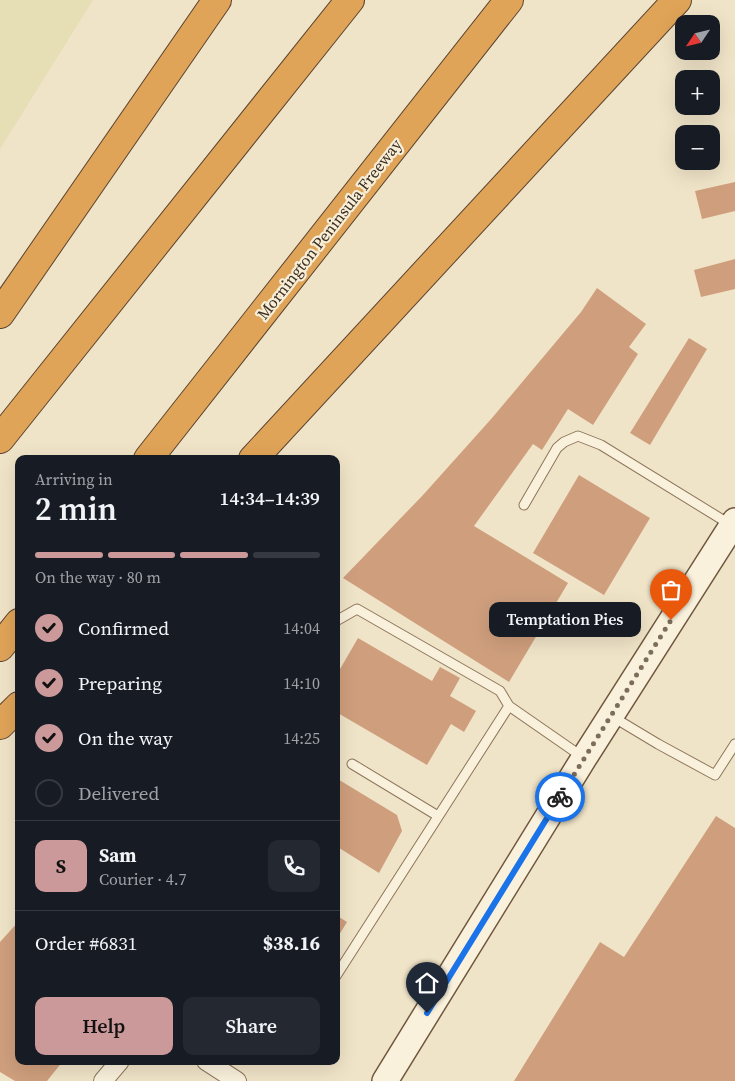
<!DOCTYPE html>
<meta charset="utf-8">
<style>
:root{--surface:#171b24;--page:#242831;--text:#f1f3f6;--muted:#9ea1a6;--line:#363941;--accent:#cc999b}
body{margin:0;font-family:"Source Serif 4",serif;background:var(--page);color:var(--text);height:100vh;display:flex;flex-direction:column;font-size:19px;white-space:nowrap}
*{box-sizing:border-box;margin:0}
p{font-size:16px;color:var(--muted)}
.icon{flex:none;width:28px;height:28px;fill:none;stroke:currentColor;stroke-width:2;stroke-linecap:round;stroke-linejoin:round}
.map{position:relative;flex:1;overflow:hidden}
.sheet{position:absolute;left:15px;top:455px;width:325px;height:610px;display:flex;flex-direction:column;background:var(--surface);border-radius:10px;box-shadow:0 5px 20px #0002}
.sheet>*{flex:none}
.needle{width:32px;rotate:235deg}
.tools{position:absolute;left:675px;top:15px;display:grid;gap:10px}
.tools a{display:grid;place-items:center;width:45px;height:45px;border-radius:10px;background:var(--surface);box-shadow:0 5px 20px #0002;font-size:25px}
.pin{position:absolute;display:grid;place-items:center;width:42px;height:42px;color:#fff;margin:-51px -21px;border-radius:50% 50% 50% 0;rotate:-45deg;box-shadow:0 0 5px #0007}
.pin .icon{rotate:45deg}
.courier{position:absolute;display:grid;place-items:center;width:50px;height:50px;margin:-25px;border:4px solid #1a73e8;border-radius:50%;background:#fff;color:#222;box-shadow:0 1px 6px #0007}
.bubble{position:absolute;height:35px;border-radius:10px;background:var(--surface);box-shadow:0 5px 20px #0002;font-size:16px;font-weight:600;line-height:35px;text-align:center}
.headline em{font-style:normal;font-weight:600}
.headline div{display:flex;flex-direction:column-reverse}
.headline{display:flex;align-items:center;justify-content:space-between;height:85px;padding:0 20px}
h1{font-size:32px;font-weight:600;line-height:38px}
.bar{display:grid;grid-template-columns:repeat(4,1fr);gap:8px 5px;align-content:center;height:60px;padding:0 20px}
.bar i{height:6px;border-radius:4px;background:var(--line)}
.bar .selected{background:var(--accent)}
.bar p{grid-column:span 4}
.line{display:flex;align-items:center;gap:12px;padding:0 20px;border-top:1px solid var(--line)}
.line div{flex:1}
.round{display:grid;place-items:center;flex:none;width:52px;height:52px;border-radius:10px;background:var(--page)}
ol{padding:0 20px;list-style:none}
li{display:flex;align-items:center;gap:15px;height:55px}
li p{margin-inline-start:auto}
li .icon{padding:5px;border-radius:50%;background:var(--accent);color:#111;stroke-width:4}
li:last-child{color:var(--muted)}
li i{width:28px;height:28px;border:2px solid var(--line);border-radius:50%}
.action{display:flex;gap:10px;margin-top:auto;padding:10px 20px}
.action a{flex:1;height:58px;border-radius:10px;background:var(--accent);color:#111;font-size:20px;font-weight:600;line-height:58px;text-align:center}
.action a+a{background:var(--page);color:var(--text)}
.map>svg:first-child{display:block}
</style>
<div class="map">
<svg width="735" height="1081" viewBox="0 0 735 1081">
<rect width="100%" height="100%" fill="#f0e4c8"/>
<!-- farmland -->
<path fill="#e6deb5" d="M0,0H93L0,149Z"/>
<!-- building -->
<path fill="#cf9f7d" d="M735,182V211L702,219L695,191Z
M735,259V289L701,297L694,270Z
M597,288L646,324L629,347L638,354L593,425L568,409L542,450L533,444L474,526L568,583L509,682L343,578L423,495L492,418L581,312Z
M689,338L707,349L650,445L630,433Z
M579,475L650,518L604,595L533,553Z
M358,638L432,681L440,667L460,678L450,696L476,711L464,732L451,724L427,765L336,712V676Z
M336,778L397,815L402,831L379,873L336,846Z
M716,816L735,828V1081H514L600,942L624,957Z
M336,915L347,922L336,940Z
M19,921V1061H63L47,1081H15L0,1072V942Z"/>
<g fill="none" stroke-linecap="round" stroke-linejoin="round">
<defs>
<path id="lane" d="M524,505L557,448L564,442L578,436L601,445L731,525
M336,621L357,609L500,691L509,706L584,758
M613,717L658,744L715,775L735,744
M352,764L438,816
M336,976L509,706"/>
<path id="street" d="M206,1061L237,1081
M103,1081L120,1061"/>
<path id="secondary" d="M385,1081L584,758L735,521"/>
<path id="highway" d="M0,314L217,0
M0,439L350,0
M148,459L509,0
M253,459L677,0
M0,647L19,623
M0,725L19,706"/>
</defs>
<!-- lane casing -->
<use href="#lane" stroke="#8d765c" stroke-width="11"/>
<!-- street casing -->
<use href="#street" stroke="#8d765c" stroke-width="20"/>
<!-- secondary casing -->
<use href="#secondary" stroke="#6f573f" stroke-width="28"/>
<!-- highway casing -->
<use href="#highway" stroke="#5b4430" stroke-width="30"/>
<!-- lane -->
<use href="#lane" stroke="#faf1dc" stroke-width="9"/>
<!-- street -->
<use href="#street" stroke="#faf1dc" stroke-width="18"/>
<!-- secondary -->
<use href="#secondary" stroke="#faf1dc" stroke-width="25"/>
<!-- highway -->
<use href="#highway" stroke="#e0a458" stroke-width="28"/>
</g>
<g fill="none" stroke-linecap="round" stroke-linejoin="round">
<!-- done -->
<path stroke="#7c6e5b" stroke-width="5" stroke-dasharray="0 9" d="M560,797L671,620"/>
<!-- route -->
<path stroke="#1a73e8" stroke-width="6" d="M427,1013L560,797"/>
</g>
<g text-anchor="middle" stroke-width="4.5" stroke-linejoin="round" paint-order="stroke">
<!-- street labels -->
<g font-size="16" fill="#3d2e20" stroke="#f7eed8">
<text transform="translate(329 229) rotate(-52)" y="6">Mornington Peninsula Freeway</text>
</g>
</g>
</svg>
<div class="tools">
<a><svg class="needle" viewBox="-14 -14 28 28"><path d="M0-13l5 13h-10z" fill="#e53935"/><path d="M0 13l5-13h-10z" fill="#9ea1a6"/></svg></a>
<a>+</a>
<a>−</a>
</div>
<div class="pin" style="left:671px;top:620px;background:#ea580c"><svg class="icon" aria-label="bag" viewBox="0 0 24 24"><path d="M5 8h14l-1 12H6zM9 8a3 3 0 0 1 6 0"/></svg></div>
<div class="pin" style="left:427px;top:1013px;background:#1f2937"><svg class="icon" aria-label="home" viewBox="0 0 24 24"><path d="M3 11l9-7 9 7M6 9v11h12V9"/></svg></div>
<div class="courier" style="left:560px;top:797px"><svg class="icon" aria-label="bike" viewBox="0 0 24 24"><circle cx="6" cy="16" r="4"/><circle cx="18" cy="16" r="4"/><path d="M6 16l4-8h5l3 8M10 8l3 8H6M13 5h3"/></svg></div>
<div class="bubble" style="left:489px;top:602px;width:152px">Temptation Pies</div>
<section class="sheet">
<div class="headline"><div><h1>2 min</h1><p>Arriving in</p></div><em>14:34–14:39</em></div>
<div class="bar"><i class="selected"></i><i class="selected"></i><i class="selected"></i><i></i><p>On the way · 80 m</p></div>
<ol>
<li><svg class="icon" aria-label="check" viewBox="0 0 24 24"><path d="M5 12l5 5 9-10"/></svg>Confirmed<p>14:04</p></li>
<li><svg class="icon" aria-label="check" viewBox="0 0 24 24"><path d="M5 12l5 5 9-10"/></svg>Preparing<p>14:10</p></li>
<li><svg class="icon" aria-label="check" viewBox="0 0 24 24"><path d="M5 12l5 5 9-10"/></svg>On the way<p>14:25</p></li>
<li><i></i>Delivered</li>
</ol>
<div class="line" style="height:90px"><b class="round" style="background:var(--accent);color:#111">S</b><div><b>Sam</b><p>Courier · 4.7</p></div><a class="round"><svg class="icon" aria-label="phone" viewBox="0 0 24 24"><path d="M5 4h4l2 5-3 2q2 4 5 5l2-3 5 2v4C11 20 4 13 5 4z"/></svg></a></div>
<div class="line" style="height:65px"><div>Order #6831</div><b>$38.16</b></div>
<div class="action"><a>Help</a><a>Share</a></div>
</section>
</div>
